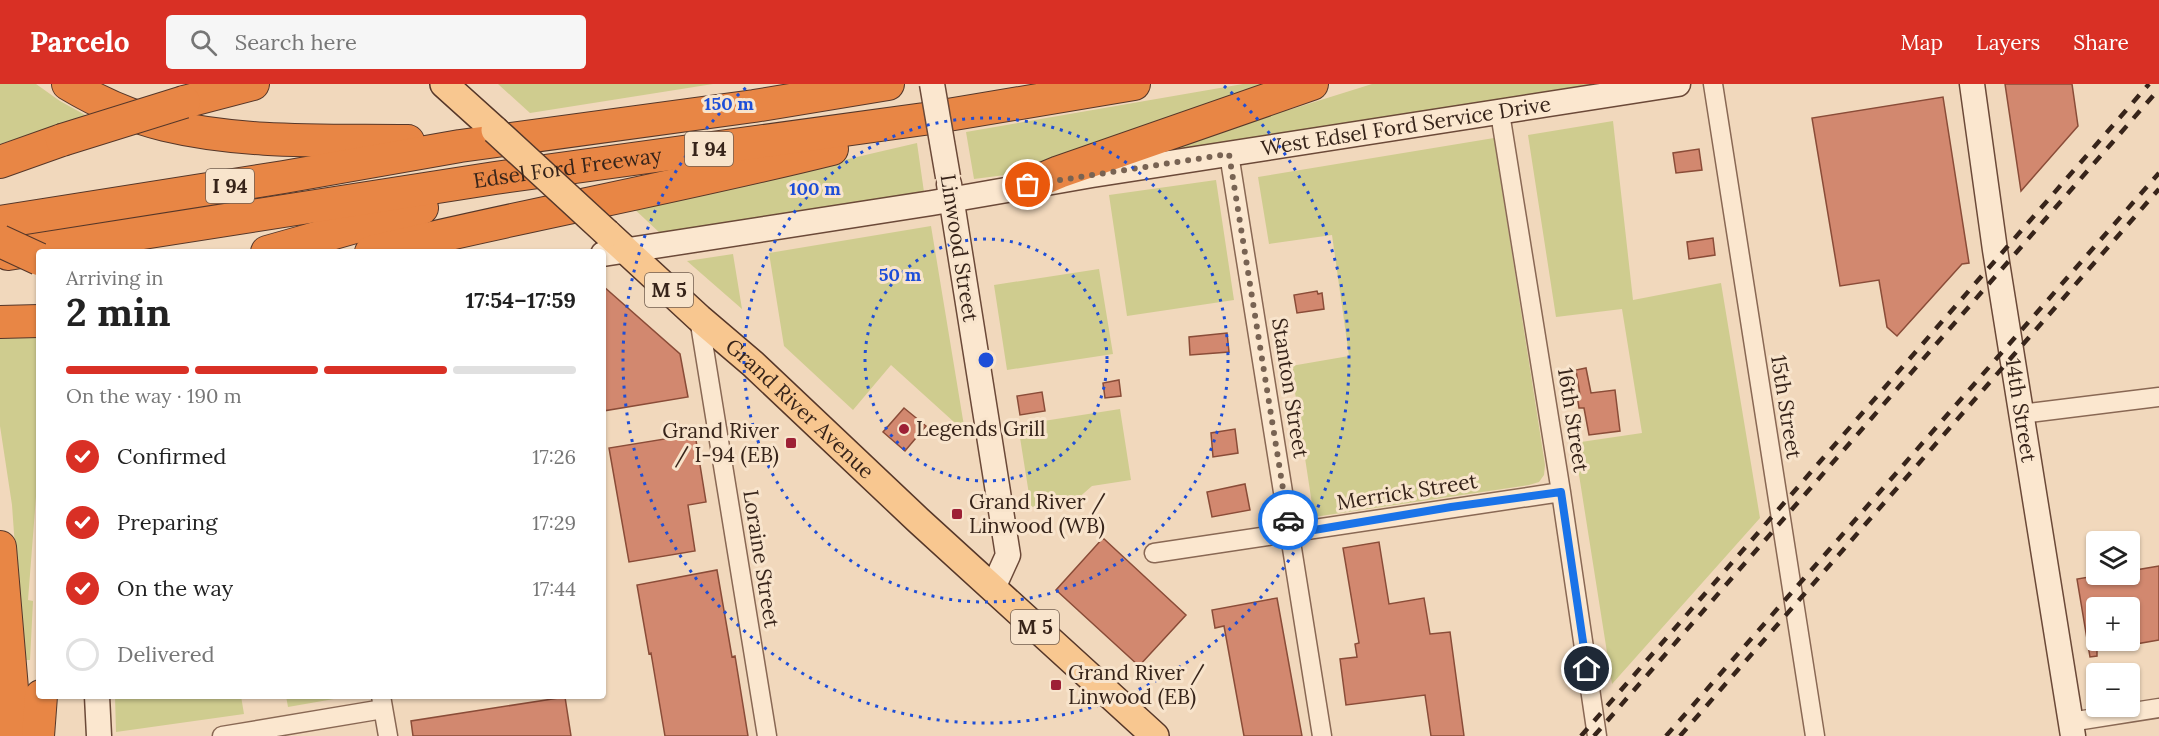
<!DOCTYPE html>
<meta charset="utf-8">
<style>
:root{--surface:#fff;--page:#f6f6f6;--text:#222;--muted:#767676;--line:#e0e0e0;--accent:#d93025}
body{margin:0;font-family:Lora,serif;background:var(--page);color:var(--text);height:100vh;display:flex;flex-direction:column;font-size:22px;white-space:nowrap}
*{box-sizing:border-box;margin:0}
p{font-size:20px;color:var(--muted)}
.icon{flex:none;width:33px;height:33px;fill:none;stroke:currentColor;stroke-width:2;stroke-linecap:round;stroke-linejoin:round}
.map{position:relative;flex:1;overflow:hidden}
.side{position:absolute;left:36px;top:165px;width:570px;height:450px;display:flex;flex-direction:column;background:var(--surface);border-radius:6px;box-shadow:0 2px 4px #0004}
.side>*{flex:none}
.buttons{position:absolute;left:2086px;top:447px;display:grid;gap:12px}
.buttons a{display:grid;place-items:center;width:54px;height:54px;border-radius:6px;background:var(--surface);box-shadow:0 2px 4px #0004;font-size:30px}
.pin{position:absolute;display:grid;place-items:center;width:51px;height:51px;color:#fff;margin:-26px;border:3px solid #fff;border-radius:50%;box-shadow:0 2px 6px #0007}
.courier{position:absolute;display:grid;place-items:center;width:60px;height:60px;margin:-30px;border:4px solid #1a73e8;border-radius:50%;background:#fff;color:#222;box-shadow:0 2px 8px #0007}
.head em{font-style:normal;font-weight:800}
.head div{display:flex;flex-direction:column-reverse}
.head{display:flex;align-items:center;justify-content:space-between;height:102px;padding:0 30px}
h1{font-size:39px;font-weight:800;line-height:45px}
.bar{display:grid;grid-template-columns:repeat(4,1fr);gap:9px 6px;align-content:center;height:72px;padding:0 30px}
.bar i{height:8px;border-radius:4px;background:var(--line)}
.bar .on{background:var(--accent)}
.bar p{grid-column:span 4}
ol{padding:0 30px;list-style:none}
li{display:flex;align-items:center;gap:18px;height:66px}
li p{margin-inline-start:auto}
li .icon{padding:6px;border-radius:50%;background:var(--accent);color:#fff;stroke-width:4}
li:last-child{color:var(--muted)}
li i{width:33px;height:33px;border:3px solid var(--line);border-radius:50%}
header{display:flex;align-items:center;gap:36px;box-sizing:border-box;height:84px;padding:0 30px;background:var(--accent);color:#fff}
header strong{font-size:28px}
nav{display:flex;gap:33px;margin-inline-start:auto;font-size:21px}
.search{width:420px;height:54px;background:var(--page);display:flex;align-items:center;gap:15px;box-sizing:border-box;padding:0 21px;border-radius:6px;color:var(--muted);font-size:22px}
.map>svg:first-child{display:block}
</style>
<header>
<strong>Parcelo</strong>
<div class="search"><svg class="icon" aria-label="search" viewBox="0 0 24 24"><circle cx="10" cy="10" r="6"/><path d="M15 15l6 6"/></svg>Search here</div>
<nav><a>Map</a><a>Layers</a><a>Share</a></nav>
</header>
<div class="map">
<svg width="2159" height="652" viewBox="0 0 2159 652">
<rect width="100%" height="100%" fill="#f1d8bc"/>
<!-- green -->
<path fill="#cfcc8f" d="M0,0H36L60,17L87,32L0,60Z
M498,0H713L530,29Z
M1243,0H1297L1064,78L1013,90L974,95L966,48Z
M1372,0H1618L1137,76L1237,39L1292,25Z
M1613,37L1633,216L1721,199L1760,434L1612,600L1574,359L1642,349L1622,225L1556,233L1528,51Z
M1494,54L1545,381L1544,391L1539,398L1529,401L1314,433L1291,282L1349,272L1332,151L1269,160L1258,93Z
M917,59L924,108L661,150L630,121L814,83Z
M1216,96L1234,216L1127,232L1109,111Z
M931,142L965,348L891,281L853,326L784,262L769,169Z
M733,170L742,225L687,177Z
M1099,185L1113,270L1007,286L994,201Z
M39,247V374L28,516L33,517L30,576H23L12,421L0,342V248Z
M1120,325L1131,396L1092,402L1076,416L1031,423L1018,341Z
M115,612H241L244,630L116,648Z
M286,612H351L288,623Z"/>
<!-- building -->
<path fill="#d2886f" stroke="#8a4c38" stroke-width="1.5" d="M2005,0H2072L2078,42L2021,107Z
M1943,13L1969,179L1962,180L1897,252L1887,243L1879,196L1840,202L1812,34Z
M1699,65L1702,86L1676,89L1673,69Z
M1713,154L1715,171L1689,175L1687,158Z
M603,202L680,270L688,313L603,327Z
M1317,207L1318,210L1322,209L1324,225L1297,229L1294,211Z
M1227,249L1229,268L1190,271L1189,253Z
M1586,284L1591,309L1615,306L1620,347L1589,351L1584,324H1579L1577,311H1580L1576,286Z
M1119,296L1121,312L1105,314L1103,299Z
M1042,308L1045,327L1020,331L1017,312Z
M904,324L926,342L905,367L883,348Z
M1235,345L1238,369L1213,373L1211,349Z
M695,350L706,418L688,421L695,467L629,478L609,364Z
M1245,400L1250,426L1212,433L1207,408Z
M1103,454L1186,531L1139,582L1056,506Z
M1379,458L1389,520L1424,514L1430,550L1450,548L1464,652H1431L1425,611L1346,621L1340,575L1357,573L1355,560L1359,559L1343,464Z
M2159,482V556L2130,561V524H2097V572L2090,573L2077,495L2107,490H2130V487Z
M717,486L732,573L735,572L748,652H665L651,569L649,570L637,501Z
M1277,514L1302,652H1244L1224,542L1215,544L1212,526Z
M565,613L571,652H413L411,637Z"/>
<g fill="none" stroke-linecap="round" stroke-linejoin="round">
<defs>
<path id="street" d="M1713,0L1815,652
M1500,29L1561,408L1597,652
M1229,70L1322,652
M699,234L767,652
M2021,330L2159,313
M1154,469L1561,408
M381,612L388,652
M2070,638L2159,624
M222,652L383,625"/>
<g id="secondary">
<path id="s1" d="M1972,0L1995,166L2073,652"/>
<path d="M949,100L1008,471L993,504"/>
<path id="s2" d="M603,170L932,119L1092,91L1678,0"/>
<path d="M97,612L99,652"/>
</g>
<g id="primary">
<path d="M444,0L495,46"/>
<path id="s3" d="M607,149L699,234L753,280L918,436L1155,652"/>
</g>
<g id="highway">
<path d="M68,0C98,18 132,33 165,41C244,60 328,56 408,57"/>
<path d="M184,18L253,0"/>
<path d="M0,78L62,56"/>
<path d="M1028,101L1059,88L1312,0"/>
<path d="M0,138L284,93L460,62L754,22L888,0"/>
<path d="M267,168L422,124"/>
<path d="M371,168C524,131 679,103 832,65"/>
<path id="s4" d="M8,170L495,94L924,35L1134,0"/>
<path d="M0,238L39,237"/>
<path d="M0,463L16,652"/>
<path d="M38,652L41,612"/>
</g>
</defs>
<!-- street casing -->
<use href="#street" stroke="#896854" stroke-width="21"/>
<!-- secondary casing -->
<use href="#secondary" stroke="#6b4938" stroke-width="27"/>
<!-- primary casing -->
<use href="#primary" stroke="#563729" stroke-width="30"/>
<!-- highway casing -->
<use href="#highway" stroke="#563729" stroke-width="34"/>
<!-- street -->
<use href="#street" stroke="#fbe7cf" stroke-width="18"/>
<!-- secondary -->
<use href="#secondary" stroke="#fbe7cf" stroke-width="24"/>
<!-- primary -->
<use href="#primary" stroke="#f8c790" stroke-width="27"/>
<!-- highway -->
<use href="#highway" stroke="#e88645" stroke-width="32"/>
<!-- rail -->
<path stroke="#37241a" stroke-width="4.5" stroke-dasharray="10 10" stroke-linecap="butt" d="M1581,652L2149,0
M1594,652L2159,5
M1666,652L2159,89
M1680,652L2159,105"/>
<defs>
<path id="secondary-bridge" d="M932,0L948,93"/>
<path id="primary-bridge" d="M495,46L607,149"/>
<path id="highway-bridge" d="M62,56L184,18
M0,157L39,175"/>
</defs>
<!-- secondary-bridge casing -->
<use href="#secondary-bridge" stroke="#6b4938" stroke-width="27" stroke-linecap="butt"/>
<!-- primary-bridge casing -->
<use href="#primary-bridge" stroke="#563729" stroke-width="30" stroke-linecap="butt"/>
<!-- highway-bridge casing -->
<use href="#highway-bridge" stroke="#563729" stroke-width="34" stroke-linecap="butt"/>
<!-- secondary-bridge -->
<use href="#secondary-bridge" stroke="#fbe7cf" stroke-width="24"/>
<!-- primary-bridge -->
<use href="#primary-bridge" stroke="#f8c790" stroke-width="27"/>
<!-- highway-bridge -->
<use href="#highway-bridge" stroke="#e88645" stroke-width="32"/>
</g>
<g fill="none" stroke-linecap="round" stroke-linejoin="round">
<!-- done -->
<path stroke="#786353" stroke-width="6" stroke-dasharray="0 10.8" d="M1028,101L1229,70L1288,436"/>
<!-- route -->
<path stroke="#1a73e8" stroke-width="8" d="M1288,436L1290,450L1451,423L1561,408L1587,585"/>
</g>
<!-- distance rings -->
<g fill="none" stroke="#1d4ed8" stroke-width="3" stroke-dasharray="3 6">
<circle cx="986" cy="276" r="121"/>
<circle cx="986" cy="276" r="242"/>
<path d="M1224 2A363 363 0 1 1 748 2"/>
</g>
<!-- markers -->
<g fill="#9d2035" stroke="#f8e4cc" stroke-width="2">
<circle cx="904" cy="345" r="6"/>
<rect x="785" y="353" width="12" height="12" rx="3"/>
<rect x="951" y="424" width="12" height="12" rx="3"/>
<rect x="1050" y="595" width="12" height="12" rx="3"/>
</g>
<g text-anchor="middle" stroke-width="6" stroke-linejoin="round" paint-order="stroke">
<!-- shield labels -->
<g fill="#f8e4cc" stroke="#715e4f" stroke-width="1.5">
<rect x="685" y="48" width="48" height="34" rx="4.5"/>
<rect x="206" y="85" width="48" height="34" rx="4.5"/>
<rect x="645" y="189" width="48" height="34" rx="4.5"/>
<rect x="1011" y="526" width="48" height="34" rx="4.5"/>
</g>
<g font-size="20" font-weight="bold" fill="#37241a">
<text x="709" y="72">I 94</text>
<text x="230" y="109">I 94</text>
<text x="669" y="213">M 5</text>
<text x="1035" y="550">M 5</text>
</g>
<!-- street labels -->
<g font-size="21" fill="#37241a" stroke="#f8e4cc">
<text dy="7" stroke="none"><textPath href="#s2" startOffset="813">West Edsel Ford Service Drive</textPath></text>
<text dy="7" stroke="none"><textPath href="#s4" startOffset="566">Edsel Ford Freeway</textPath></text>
<text transform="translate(959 164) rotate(81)" y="7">Linwood Street</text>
<text transform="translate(1290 304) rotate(81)" y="7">Stanton Street</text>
<text transform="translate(1786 323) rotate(81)" y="7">15th Street</text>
<text dy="7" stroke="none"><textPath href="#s3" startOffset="261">Grand River Avenue</textPath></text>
<text dy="7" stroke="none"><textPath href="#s1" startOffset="330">14th Street</textPath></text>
<text transform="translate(1573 336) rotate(81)" y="7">16th Street</text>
<text transform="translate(1407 408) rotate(-9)" y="7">Merrick Street</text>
<text transform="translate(761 475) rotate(81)" y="7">Loraine Street</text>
</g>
<!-- poi labels -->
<g font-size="21" fill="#37241a" stroke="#f8e4cc" text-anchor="start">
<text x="916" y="352">Legends Grill</text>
<text x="779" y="354" text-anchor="end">Grand River<tspan x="779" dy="24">/ I-94 (EB)</tspan></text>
<text x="969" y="425">Grand River /<tspan x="969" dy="24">Linwood (WB)</tspan></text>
<text x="1068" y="596">Grand River /<tspan x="1068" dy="24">Linwood (EB)</tspan></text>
</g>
</g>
<circle cx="986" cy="276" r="9" fill="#1d4ed8" stroke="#f8e4cc" stroke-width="3"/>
<g font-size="18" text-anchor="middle" font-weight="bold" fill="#1d4ed8" stroke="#f8e4cc" stroke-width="6" stroke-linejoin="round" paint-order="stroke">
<text x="729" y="26">150 m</text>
<text x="815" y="111">100 m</text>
<text x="900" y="197">50 m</text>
</g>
</svg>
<div class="buttons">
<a><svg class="icon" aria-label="layers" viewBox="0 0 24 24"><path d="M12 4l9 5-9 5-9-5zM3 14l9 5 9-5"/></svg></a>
<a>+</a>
<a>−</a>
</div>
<div class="pin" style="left:1028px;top:101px;background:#ea580c"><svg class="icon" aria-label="bag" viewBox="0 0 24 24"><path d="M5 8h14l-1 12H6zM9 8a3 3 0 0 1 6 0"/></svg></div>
<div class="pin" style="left:1587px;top:585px;background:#1f2937"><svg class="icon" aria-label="home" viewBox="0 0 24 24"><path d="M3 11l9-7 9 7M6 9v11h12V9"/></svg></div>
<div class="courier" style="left:1288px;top:436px"><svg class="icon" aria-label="car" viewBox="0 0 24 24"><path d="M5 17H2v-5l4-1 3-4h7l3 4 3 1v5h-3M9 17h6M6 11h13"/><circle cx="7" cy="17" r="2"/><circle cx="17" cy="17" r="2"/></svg></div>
<section class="side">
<div class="head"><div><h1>2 min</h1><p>Arriving in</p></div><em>17:54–17:59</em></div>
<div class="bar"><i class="on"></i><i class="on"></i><i class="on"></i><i></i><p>On the way · 190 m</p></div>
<ol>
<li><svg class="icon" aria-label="check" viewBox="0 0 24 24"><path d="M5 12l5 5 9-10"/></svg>Confirmed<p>17:26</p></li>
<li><svg class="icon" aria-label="check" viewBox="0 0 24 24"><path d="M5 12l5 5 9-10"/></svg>Preparing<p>17:29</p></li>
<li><svg class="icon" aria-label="check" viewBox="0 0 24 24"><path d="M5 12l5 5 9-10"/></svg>On the way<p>17:44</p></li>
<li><i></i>Delivered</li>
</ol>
</section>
</div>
